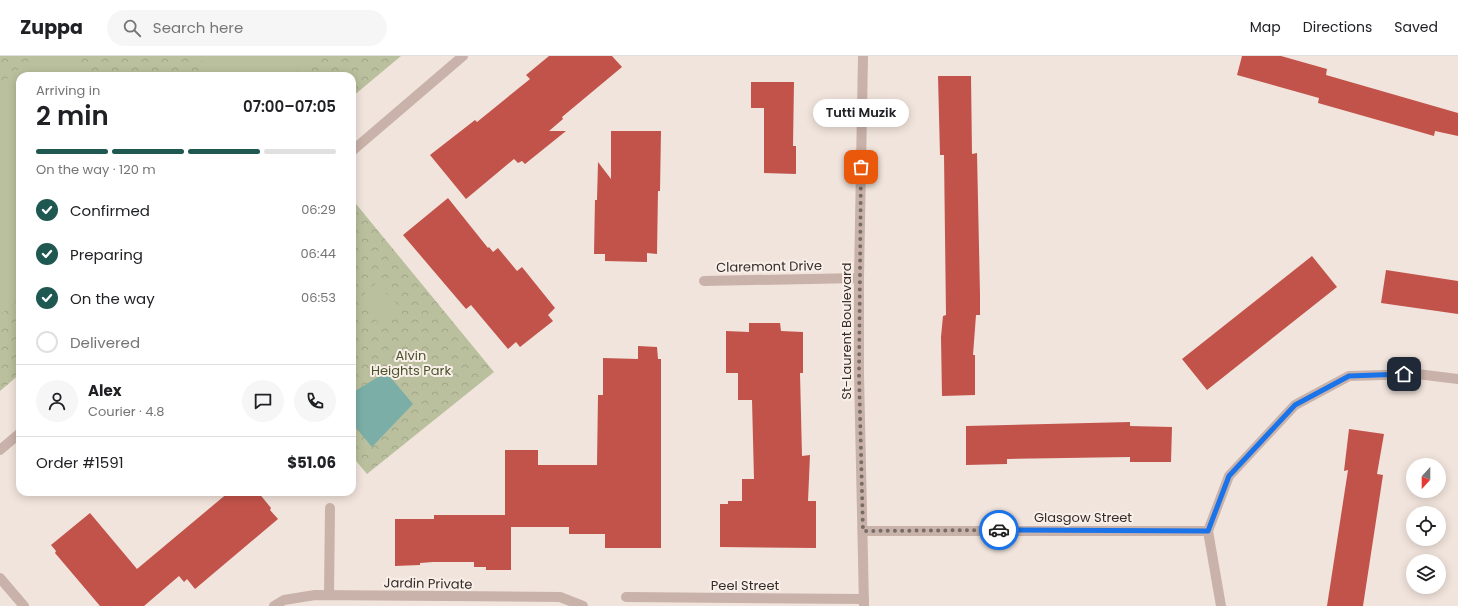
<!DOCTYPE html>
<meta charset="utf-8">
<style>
:root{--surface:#fff;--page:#f6f6f6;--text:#202124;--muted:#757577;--line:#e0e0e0;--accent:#1f5751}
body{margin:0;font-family:Poppins,sans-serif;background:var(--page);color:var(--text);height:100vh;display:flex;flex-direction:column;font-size:15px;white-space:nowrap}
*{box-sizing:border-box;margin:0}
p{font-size:13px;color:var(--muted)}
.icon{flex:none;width:22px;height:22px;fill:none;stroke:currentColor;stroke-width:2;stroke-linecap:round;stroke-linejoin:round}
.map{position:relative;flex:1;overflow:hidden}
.panel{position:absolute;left:16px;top:16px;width:340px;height:424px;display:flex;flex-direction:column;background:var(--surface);border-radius:12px;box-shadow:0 2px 10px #0003}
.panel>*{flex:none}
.needle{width:26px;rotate:201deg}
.buttons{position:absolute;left:1406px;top:402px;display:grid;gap:8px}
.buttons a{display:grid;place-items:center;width:40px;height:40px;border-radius:50%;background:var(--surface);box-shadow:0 2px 10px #0003;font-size:20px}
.pin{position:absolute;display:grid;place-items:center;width:34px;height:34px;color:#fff;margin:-17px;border-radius:8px;box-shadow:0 2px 6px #0006}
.courier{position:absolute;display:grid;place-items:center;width:40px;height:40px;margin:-20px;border:3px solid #1a73e8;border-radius:50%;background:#fff;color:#222;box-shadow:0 1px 5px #0007}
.bubble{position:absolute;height:28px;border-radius:14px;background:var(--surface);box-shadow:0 2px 10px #0003;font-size:13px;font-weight:600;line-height:28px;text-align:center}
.head em{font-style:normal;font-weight:600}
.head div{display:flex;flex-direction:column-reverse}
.head{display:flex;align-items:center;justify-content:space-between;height:68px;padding:0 20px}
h1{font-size:26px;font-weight:600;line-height:30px}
.bar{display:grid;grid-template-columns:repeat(4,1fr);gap:6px 4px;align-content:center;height:48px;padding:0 20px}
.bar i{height:5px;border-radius:3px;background:var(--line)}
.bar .current{background:var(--accent)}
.bar p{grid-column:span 4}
.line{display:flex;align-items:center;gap:10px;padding:0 20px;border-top:1px solid var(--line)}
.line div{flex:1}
.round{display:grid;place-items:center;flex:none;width:42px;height:42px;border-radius:21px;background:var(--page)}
ol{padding:0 20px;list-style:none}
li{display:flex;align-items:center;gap:12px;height:44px}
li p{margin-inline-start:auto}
li .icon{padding:4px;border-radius:50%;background:var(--accent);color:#fff;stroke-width:4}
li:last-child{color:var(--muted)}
li i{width:22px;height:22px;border:2px solid var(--line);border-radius:50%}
header{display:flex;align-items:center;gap:24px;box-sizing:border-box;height:56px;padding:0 20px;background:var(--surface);border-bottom:1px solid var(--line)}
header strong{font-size:19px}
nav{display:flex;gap:22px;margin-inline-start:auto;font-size:14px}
.search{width:280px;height:36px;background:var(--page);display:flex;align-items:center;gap:10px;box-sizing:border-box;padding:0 14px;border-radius:22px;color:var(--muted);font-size:15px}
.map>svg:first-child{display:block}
</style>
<header>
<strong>Zuppa</strong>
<div class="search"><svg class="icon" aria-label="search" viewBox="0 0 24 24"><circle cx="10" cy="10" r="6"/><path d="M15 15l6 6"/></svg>Search here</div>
<nav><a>Map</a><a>Directions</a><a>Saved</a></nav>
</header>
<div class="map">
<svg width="1458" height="550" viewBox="0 0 1458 550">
<defs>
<pattern id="park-crowns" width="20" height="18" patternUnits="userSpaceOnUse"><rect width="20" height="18" fill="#bac09d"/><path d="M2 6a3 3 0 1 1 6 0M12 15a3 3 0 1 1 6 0" fill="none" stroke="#a0a587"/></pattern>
</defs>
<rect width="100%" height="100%" fill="#f1e4dc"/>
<!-- park -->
<path fill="url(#park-crowns)" d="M0,0H401L352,41V20H20V318L0,335Z
M352,143L494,316L367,418L352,400Z"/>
<!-- pitch -->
<path fill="#bac09d" d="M35,0H69L86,20H20V242L0,259V29Z
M198,0H315L291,20H215Z
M376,227L400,251L381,269L357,245Z"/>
<!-- water -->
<path fill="#7caea8" d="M386,316L413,348L372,391L352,367V337Z"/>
<!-- building -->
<path fill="#c2534a" d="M549,0H612L622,11L562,61L563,63L549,75H566L525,108L522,105L518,107L514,103L466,143L430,99L475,64L477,66L530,23L526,19Z
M1242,0H1281L1327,13L1326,19L1458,57V80L1435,75L1434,80L1413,74L1318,47L1319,42L1237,19Z
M938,20H971L972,98L977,97L980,238V259H976L973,299H975V339L942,340L941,281L943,260L946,259L945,180L944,99H940Z
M751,26H794L793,90H796V118L764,117V52H751Z
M611,75H661L660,135H658L657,198L647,197V206L605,205V198H594L595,144H597L598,106L611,123Z
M448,142L488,192L489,191L493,196L498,192L517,215L522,211L555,252L548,259L553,265L520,291L516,286L508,293L471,249L466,253L403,179Z
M1312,200L1337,231L1207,334L1182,303Z
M1386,214L1458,225V258L1381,247Z
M749,267H780L781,275L803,276V317H800L802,400L810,399L808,445H816V492L720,491V448H728V445H742V423H754L752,344H738V317H726V275L749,276Z
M638,290L657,291L658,303H661V492H605V478H569V471H511V514H486V511H474V506H433L420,507V509L395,510V463H434V459H505V394H538V409H597L598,339H603V302L638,303Z
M1130,366V370L1172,371L1171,406H1130V401L1007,403V408L966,409V370Z
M1349,373L1384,378L1377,418L1383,419L1363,550H1327L1348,414L1344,415Z
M229,436H258L271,452L270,454L278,463L195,533L187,523L184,526L179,520L144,550H100L55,497L56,495L51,489L90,457L137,513Z"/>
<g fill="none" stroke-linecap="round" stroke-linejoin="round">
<!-- service -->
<path stroke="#c9b2a9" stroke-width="10" d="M329,539L330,452"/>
<!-- minor -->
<path stroke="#c9b2a9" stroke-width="10" d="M352,95L463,0
M704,225L859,222
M0,394L20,377
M863,475H1208
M0,522L24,550
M626,541L864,543
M274,550L284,544L315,539L560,541L583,550
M1221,550L1208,475L1229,420L1295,349L1349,320L1417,318L1458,323"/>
<!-- tertiary -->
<path stroke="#c9b2a9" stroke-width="10" d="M863,0L859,222V318L864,550"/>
</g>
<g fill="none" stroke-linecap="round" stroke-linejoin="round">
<!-- done -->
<path stroke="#776c67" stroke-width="4" stroke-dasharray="0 7.2" d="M861,111L859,318L863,475L999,474"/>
<!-- route -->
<path stroke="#1a73e8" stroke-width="5" d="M999,474L1208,475L1229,420L1295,349L1349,320L1404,318"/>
</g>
<g text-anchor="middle" stroke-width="4" stroke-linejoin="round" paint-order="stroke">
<!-- street labels -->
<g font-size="13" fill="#362b28" stroke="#f9efe9">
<text transform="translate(769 210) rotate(-1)" y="5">Claremont Drive</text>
<text transform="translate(846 275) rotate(-90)" y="5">St-Laurent Boulevard</text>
<text x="1083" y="466">Glasgow Street</text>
<text transform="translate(428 527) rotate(1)" y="5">Jardin Private</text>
<text x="745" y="534">Peel Street</text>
</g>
<!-- park labels -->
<g font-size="13" fill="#4c542d" stroke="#f9efe9">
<text x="411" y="304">Alvin<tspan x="411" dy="15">Heights Park</tspan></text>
</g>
</g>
</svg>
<div class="buttons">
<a><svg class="needle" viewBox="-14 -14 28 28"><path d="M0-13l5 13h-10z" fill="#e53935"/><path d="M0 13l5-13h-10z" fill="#757577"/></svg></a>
<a><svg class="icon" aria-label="locate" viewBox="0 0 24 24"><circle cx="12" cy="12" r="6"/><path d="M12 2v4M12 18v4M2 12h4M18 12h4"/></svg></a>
<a><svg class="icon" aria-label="layers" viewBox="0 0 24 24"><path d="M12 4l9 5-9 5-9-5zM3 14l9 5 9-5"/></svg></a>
</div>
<div class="pin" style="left:861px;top:111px;background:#ea580c"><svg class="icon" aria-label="bag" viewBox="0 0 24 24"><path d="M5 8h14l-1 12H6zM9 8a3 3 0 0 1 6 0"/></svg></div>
<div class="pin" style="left:1404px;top:318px;background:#1f2937"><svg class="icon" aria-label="home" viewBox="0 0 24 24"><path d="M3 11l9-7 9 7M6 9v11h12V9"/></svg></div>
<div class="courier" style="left:999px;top:474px"><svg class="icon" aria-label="car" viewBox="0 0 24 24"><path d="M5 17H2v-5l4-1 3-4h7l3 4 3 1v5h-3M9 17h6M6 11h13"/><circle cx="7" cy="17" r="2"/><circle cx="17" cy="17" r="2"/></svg></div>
<div class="bubble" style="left:813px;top:43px;width:96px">Tutti Muzik</div>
<section class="panel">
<div class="head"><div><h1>2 min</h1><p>Arriving in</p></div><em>07:00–07:05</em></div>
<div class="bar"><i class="current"></i><i class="current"></i><i class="current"></i><i></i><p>On the way · 120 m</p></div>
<ol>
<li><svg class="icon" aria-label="check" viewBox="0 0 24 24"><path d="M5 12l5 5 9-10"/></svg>Confirmed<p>06:29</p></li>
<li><svg class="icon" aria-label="check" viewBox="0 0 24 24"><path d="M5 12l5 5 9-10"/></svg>Preparing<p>06:44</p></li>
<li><svg class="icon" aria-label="check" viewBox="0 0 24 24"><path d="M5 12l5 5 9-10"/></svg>On the way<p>06:53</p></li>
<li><i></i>Delivered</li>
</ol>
<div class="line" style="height:72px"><a class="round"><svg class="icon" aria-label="person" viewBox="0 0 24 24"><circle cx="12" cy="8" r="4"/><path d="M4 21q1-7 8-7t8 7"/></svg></a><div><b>Alex</b><p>Courier · 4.8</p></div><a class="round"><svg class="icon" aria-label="chat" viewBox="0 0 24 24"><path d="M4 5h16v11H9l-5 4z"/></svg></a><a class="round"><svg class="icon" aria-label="phone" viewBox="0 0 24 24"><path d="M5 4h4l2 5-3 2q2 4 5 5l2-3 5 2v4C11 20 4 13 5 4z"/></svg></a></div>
<div class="line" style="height:52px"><div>Order #1591</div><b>$51.06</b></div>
</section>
</div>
